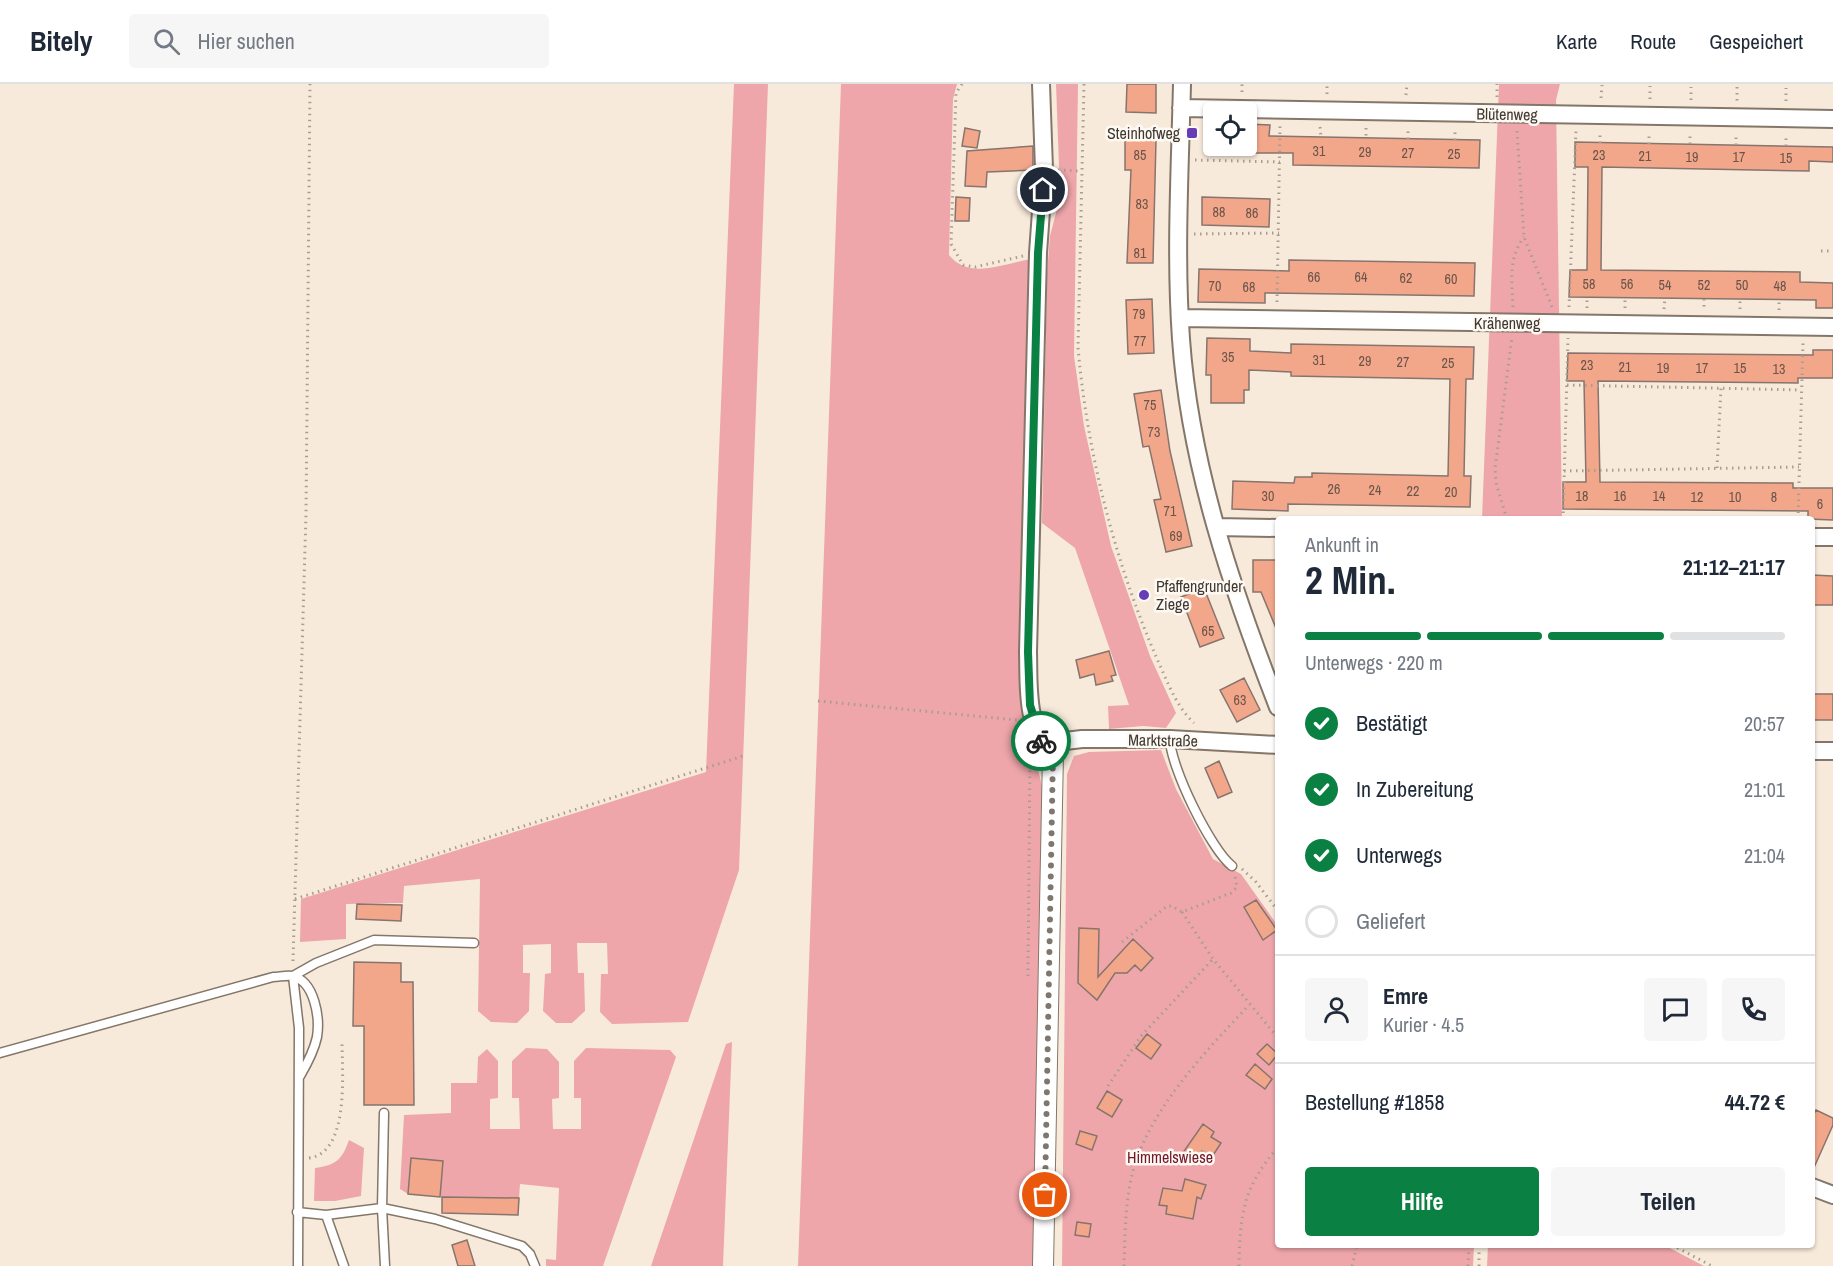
<!DOCTYPE html>
<html lang="de">
<meta charset="utf-8">
<style>
:root{--surface:#fff;--page:#f6f6f7;--text:#1f2937;--muted:#747a83;--line:#e0e1e3;--accent:#0b8043}
body{margin:0;font-family:"Archivo Narrow",sans-serif;background:var(--page);color:var(--text);height:100vh;display:flex;flex-direction:column;font-size:22px;white-space:nowrap}
*{box-sizing:border-box;margin:0}
p{font-size:20px;color:var(--muted)}
.icon{flex:none;width:33px;height:33px;fill:none;stroke:currentColor;stroke-width:2;stroke-linecap:round;stroke-linejoin:round}
.map{position:relative;flex:1;overflow:hidden}
.panel{position:absolute;left:1275px;top:432px;width:540px;height:732px;display:flex;flex-direction:column;background:var(--surface);border-radius:6px;box-shadow:0 2px 4px #0004}
.panel>*{flex:none}
.fabs{position:absolute;left:1203px;top:18px;display:grid;gap:12px}
.fabs a{display:grid;place-items:center;width:54px;height:54px;border-radius:6px;background:var(--surface);box-shadow:0 2px 4px #0004;font-size:30px}
.pin{position:absolute;display:grid;place-items:center;width:51px;height:51px;color:#fff;margin:-26px;border:3px solid #fff;border-radius:50%;box-shadow:0 2px 6px #0007}
.courier{position:absolute;display:grid;place-items:center;width:60px;height:60px;margin:-30px;border:4px solid #0b8043;border-radius:50%;background:#fff;color:#222;box-shadow:0 2px 8px #0007}
.headline em{font-style:normal;font-weight:800}
.headline div{display:flex;flex-direction:column-reverse}
.headline{display:flex;align-items:center;justify-content:space-between;height:102px;padding:0 30px}
h1{font-size:39px;font-weight:800;line-height:45px}
.bar{display:grid;grid-template-columns:repeat(4,1fr);gap:9px 6px;align-content:center;height:72px;padding:0 30px}
.bar i{height:8px;border-radius:4px;background:var(--line)}
.bar .on{background:var(--accent)}
.bar p{grid-column:span 4}
.line{display:flex;align-items:center;gap:15px;padding:0 30px;border-top:2px solid var(--line)}
.line div{flex:1}
.round{display:grid;place-items:center;flex:none;width:63px;height:63px;border-radius:6px;background:var(--page)}
ol{padding:0 30px;list-style:none}
li{display:flex;align-items:center;gap:18px;height:66px}
li p{margin-inline-start:auto}
li .icon{padding:6px;border-radius:50%;background:var(--accent);color:#fff;stroke-width:4}
li:last-child{color:var(--muted)}
li i{width:33px;height:33px;border:3px solid var(--line);border-radius:50%}
.button{display:flex;gap:12px;margin-top:auto;padding:12px 30px}
.button a{flex:1;height:69px;border-radius:6px;background:var(--accent);color:#fff;font-size:24px;font-weight:800;line-height:69px;text-align:center}
.button a+a{background:var(--page);color:var(--text)}
header{display:flex;align-items:center;gap:36px;box-sizing:border-box;height:84px;padding:0 30px;background:var(--surface);border-bottom:2px solid var(--line)}
header strong{font-size:28px}
nav{display:flex;gap:33px;margin-inline-start:auto;font-size:21px}
.search{width:420px;height:54px;background:var(--page);display:flex;align-items:center;gap:15px;box-sizing:border-box;padding:0 21px;border-radius:6px;color:var(--muted);font-size:22px}
.map>svg:first-child{display:block}
</style>
<header>
<strong>Bitely</strong>
<div class="search"><svg class="icon" aria-label="search" viewBox="0 0 24 24"><circle cx="10" cy="10" r="6"/><path d="M15 15l6 6"/></svg>Hier suchen</div>
<nav><a>Karte</a><a>Route</a><a>Gespeichert</a></nav>
</header>
<div class="map">
<svg width="1833" height="1182" viewBox="0 0 1833 1182">
<rect width="100%" height="100%" fill="#f8eadb"/>
<!-- green -->
<path fill="#eea6ab" d="M734,0H768L739,786L688,938L612,940L600,928L601,890H608L607,859H577L578,889H584L585,927L572,939H556L543,927L545,890L551,889V860L523,861V889H530L529,927L517,939L491,938L478,927L480,795L404,802L403,819L346,820V855L300,858L301,815L706,688Z
M841,0H957L953,15L949,171C969,196 1002,180 1031,175L1023,677H1032L1037,680L1042,703L1037,1182H798Z
M1056,0H1078L1074,272L1084,342L1111,462L1150,572L1176,629L1166,644L1143,642L1109,645L1108,622L1129,621L1075,464L1042,439L1047,190L1050,152L1064,98L1059,83Z
M1499,0H1560L1556,16L1562,435H1482Z
M1161,666L1176,705L1213,775L1241,790L1278,842V1161H1474L1473,1182H1062L1067,690L1074,672L1089,668Z
M732,958L723,1182H651L726,960Z
M526,964L547,965L559,978V1014L552,1015L553,1045H581V1014H574V977L586,964L670,966L676,973L603,1182H546V1175L556,1176L559,1104L520,1100L519,1114L440,1113L443,1077L411,1074L408,1110L400,1105L404,1031L451,1029V999H477L478,973L487,965L498,977V1014L490,1015V1045H520L519,1014H512V977Z
M349,1056L364,1064L361,1112L335,1117H314L315,1084C336,1081 342,1076 349,1056Z
M1488,1161H1664L1704,1182H1487Z"/>
<!-- building -->
<path fill="#f3a78a" stroke="#87746d" stroke-width="1.5" d="M1127,0H1156V29L1126,28Z
M1246,40L1270,41L1269,52L1480,56L1479,84L1293,81V69H1246Z
M965,44L980,47L977,64L962,62Z
M1125,56H1156L1153,179H1127L1131,86H1125Z
M1575,58L1833,63V78L1809,77V87L1602,83L1601,186L1800,188V198L1833,199V224H1816V216L1569,213L1570,186H1587L1588,83H1575Z
M1033,62V86L987,88L986,103L965,102L967,67Z
M956,113L970,114L969,137H955Z
M1202,113L1270,115L1269,143L1202,141Z
M1289,176L1475,179L1474,212L1265,209V219L1198,218L1199,185L1289,187Z
M1152,215L1154,269L1128,270L1126,216Z
M1207,254L1250,255V267L1291,269V260L1474,263L1473,295H1466L1464,392H1471L1470,423L1288,420V427L1232,425L1233,397L1294,399L1295,393H1312V389L1448,392L1450,295L1291,292V288L1249,286V306H1244V319H1211V291H1206Z
M1813,266H1833V294H1798V299L1598,297L1600,398L1793,399V404H1833V436L1808,435V427L1563,425V398H1586L1584,297H1567L1568,269L1813,271Z
M1161,306L1170,367L1192,462L1166,468L1154,416L1161,415L1149,362L1143,363L1134,310Z
M1253,476H1278V549L1261,508H1253Z
M1812,491L1833,492V521H1812Z
M1204,504L1224,554L1200,563L1181,513Z
M1109,567L1116,591L1111,592L1113,597L1096,601L1094,590L1080,594L1076,576Z
M1244,594L1260,626L1237,638L1220,606Z
M1812,610H1833V636H1812Z
M1219,677L1232,708L1218,714L1205,684Z
M1256,816L1277,846L1263,856L1244,823Z
M357,820L402,821L401,837L356,835Z
M1079,844L1099,845L1098,893L1133,855L1153,874L1141,887L1135,881L1127,889H1115L1097,916L1078,899Z
M354,878L401,879V898H413L414,1021H364V942H353Z
M1147,950L1161,961L1151,975L1136,964Z
M1267,960L1278,970L1269,981L1257,970Z
M1255,980L1272,995L1265,1005L1246,991Z
M1107,1007L1122,1016L1112,1033L1097,1024Z
M1816,1026L1833,1034V1041L1812,1088V1034Z
M1203,1040L1214,1048L1211,1053L1221,1059L1212,1073L1202,1067L1195,1081L1180,1073Z
M1080,1047L1097,1052L1092,1066L1076,1060Z
M411,1074L443,1077L440,1113L408,1110Z
M1185,1095L1206,1101L1201,1115L1197,1113L1193,1135L1166,1130L1167,1122L1159,1121L1163,1104L1182,1107Z
M442,1113L519,1114L518,1131L442,1129Z
M1077,1138L1091,1140L1089,1153L1075,1151Z
M467,1156L475,1182H458L452,1161Z"/>
<g fill="none" stroke-linecap="round" stroke-linejoin="round">
<defs>
<path id="service" d="M1170,655C1170,682 1211,766 1232,782
M0,969L273,893C279,893 286,891 292,892C315,897 320,934 317,953C314,967 307,980 300,992
M384,1029L382,1124L385,1182
M297,1128L326,1131L382,1124L435,1135L522,1162L530,1170L535,1182
M326,1131L344,1182
M298,1182L299,944L293,892L316,879L374,856L474,859"/>
<path id="minor" d="M1041,0L1044,85L1038,169L1028,568C1029,601 1025,646 1053,669L1065,657L1082,655H1170L1278,661
M1182,0C1180,85 1175,170 1181,255C1190,382 1232,505 1278,623
M1181,24L1833,35
M1180,234L1833,243
M1216,443L1278,444
M1812,453H1833
M1812,667H1833
M1812,1103L1833,1111"/>
<path id="tertiary" d="M1043,1182L1053,669"/>
</defs>
<!-- service casing -->
<use href="#service" stroke="#847769" stroke-width="11"/>
<!-- minor casing -->
<use href="#minor" stroke="#847769" stroke-width="20"/>
<!-- tertiary casing -->
<use href="#tertiary" stroke="#847769" stroke-width="22"/>
<!-- path -->
<path stroke="#a79d92" stroke-width="3" stroke-dasharray="1.5 4.5" stroke-linecap="butt" d="M962,0L956,9L951,160L963,181L975,183L1023,172
M1084,0L1078,263C1087,369 1115,479 1158,577C1168,599 1176,622 1194,639
M1737,3V17
M1242,8V0
M1327,10V0
M1406,11L1407,0
M1497,13V0
M1601,14L1602,1
M1650,15V2
M1691,16V3
M1786,17V4
M1320,43L1321,53
M1366,44V54
M1517,47L1524,153L1552,223
M1408,55V45
M1455,56V46
M1600,59V48
M1649,60V49
M1690,60V49
M1736,61V50
M1786,62V51
M1195,76L1280,78
M1058,86L1080,87
M1194,150L1279,149
M1821,167H1833
M1704,215V225
M1277,218L1280,42
M1513,223C1512,197 1508,174 1524,153
M1569,223L1576,47
M1587,224V214
M1625,224V214
M1664,225L1665,214
M1740,225V215
M1779,226V215
M1567,301L1801,306
M1717,384L1721,304
M1564,387L1799,383
M1507,435L1496,399L1495,385L1512,253
M1563,435L1568,254
M1798,435L1803,259
M818,617L1017,636
M1242,785L1256,798L1278,827
M295,815L743,672
M1182,828L1213,875L1278,954
M1122,858L1167,822H1172L1182,828L1231,809L1237,803L1235,792
M293,877L306,430L310,0
M1028,892L1030,670
M1108,1002L1141,952L1213,875
M309,1074C350,1069 342,987 342,958
M1672,1161L1712,1182
M1124,1182C1125,1153 1125,1124 1131,1095C1145,1030 1205,968 1249,921
M1239,1182C1240,1129 1243,1104 1278,1063
M1352,1182L1357,1161
M1468,1182L1469,1161
M1479,1182V1161"/>
<!-- service -->
<use href="#service" stroke="#fff" stroke-width="8"/>
<!-- minor -->
<use href="#minor" stroke="#fff" stroke-width="16"/>
<!-- tertiary -->
<use href="#tertiary" stroke="#fff" stroke-width="20"/>
</g>
<g fill="none" stroke-linecap="round" stroke-linejoin="round">
<!-- done -->
<path stroke="#7f776e" stroke-width="6" stroke-dasharray="0 10.8" d="M1041,657L1053,669L1045,1111"/>
<!-- route -->
<path stroke="#0b8043" stroke-width="8" d="M1041,657L1030,621L1028,568L1038,169L1043,106"/>
</g>
<!-- markers -->
<g fill="#663db6" stroke="#fff9f3" stroke-width="2">
<rect x="1186" y="43" width="12" height="12" rx="3"/>
<circle cx="1144" cy="511" r="6"/>
</g>
<g text-anchor="middle" stroke-width="5" stroke-linejoin="round" paint-order="stroke">
<!-- number labels -->
<g font-size="14" fill="#6b5449">
<text x="1319" y="72">31</text>
<text x="1365" y="73">29</text>
<text x="1408" y="74">27</text>
<text x="1454" y="75">25</text>
<text x="1140" y="76">85</text>
<text x="1599" y="76">23</text>
<text x="1645" y="77">21</text>
<text x="1692" y="78">19</text>
<text x="1739" y="78">17</text>
<text x="1786" y="79">15</text>
<text x="1142" y="125">83</text>
<text x="1219" y="133">88</text>
<text x="1252" y="134">86</text>
<text x="1140" y="174">81</text>
<text x="1314" y="198">66</text>
<text x="1361" y="198">64</text>
<text x="1406" y="199">62</text>
<text x="1451" y="200">60</text>
<text x="1589" y="205">58</text>
<text x="1627" y="205">56</text>
<text x="1665" y="206">54</text>
<text x="1704" y="206">52</text>
<text x="1742" y="206">50</text>
<text x="1215" y="207">70</text>
<text x="1780" y="207">48</text>
<text x="1249" y="208">68</text>
<text x="1139" y="235">79</text>
<text x="1140" y="262">77</text>
<text x="1228" y="278">35</text>
<text x="1319" y="281">31</text>
<text x="1365" y="282">29</text>
<text x="1403" y="283">27</text>
<text x="1448" y="284">25</text>
<text x="1587" y="286">23</text>
<text x="1625" y="288">21</text>
<text x="1663" y="289">19</text>
<text x="1702" y="289">17</text>
<text x="1740" y="289">15</text>
<text x="1779" y="290">13</text>
<text x="1150" y="326">75</text>
<text x="1154" y="353">73</text>
<text x="1334" y="410">26</text>
<text x="1375" y="411">24</text>
<text x="1413" y="412">22</text>
<text x="1451" y="413">20</text>
<text x="1268" y="417">30</text>
<text x="1582" y="417">18</text>
<text x="1620" y="417">16</text>
<text x="1659" y="417">14</text>
<text x="1697" y="418">12</text>
<text x="1735" y="418">10</text>
<text x="1774" y="418">8</text>
<text x="1820" y="425">6</text>
<text x="1170" y="432">71</text>
<text x="1176" y="457">69</text>
<text x="1208" y="552">65</text>
<text x="1240" y="621">63</text>
</g>
<!-- street labels -->
<g font-size="16" fill="#3e3933" stroke="#fff9f3">
<text transform="translate(1507 30) rotate(1)" y="6">Blütenweg</text>
<text x="1507" y="245">Krähenweg</text>
<text transform="translate(1163 656) rotate(1)" y="6">Marktstraße</text>
</g>
<!-- poi labels -->
<g font-size="16" fill="#3e3933" stroke="#fff9f3" text-anchor="end">
<text x="1180" y="55">Steinhofweg</text>
<text x="1156" y="508" text-anchor="start">Pfaffengrunder<tspan x="1156" dy="18">Ziege</tspan></text>
</g>
<!-- park labels -->
<g font-size="16" fill="#73182a" stroke="#fff9f3">
<text x="1170" y="1079">Himmelswiese</text>
</g>
</g>
</svg>
<div class="fabs">
<a><svg class="icon" aria-label="locate" viewBox="0 0 24 24"><circle cx="12" cy="12" r="6"/><path d="M12 2v4M12 18v4M2 12h4M18 12h4"/></svg></a>
</div>
<div class="pin" style="left:1045px;top:1111px;background:#ea580c"><svg class="icon" aria-label="bag" viewBox="0 0 24 24"><path d="M5 8h14l-1 12H6zM9 8a3 3 0 0 1 6 0"/></svg></div>
<div class="pin" style="left:1043px;top:106px;background:#1f2937"><svg class="icon" aria-label="home" viewBox="0 0 24 24"><path d="M3 11l9-7 9 7M6 9v11h12V9"/></svg></div>
<div class="courier" style="left:1041px;top:657px"><svg class="icon" aria-label="bike" viewBox="0 0 24 24"><circle cx="6" cy="16" r="4"/><circle cx="18" cy="16" r="4"/><path d="M6 16l4-8h5l3 8M10 8l3 8H6M13 5h3"/></svg></div>
<section class="panel">
<div class="headline"><div><h1>2 Min.</h1><p>Ankunft in</p></div><em>21:12–21:17</em></div>
<div class="bar"><i class="on"></i><i class="on"></i><i class="on"></i><i></i><p>Unterwegs · 220 m</p></div>
<ol>
<li><svg class="icon" aria-label="check" viewBox="0 0 24 24"><path d="M5 12l5 5 9-10"/></svg>Bestätigt<p>20:57</p></li>
<li><svg class="icon" aria-label="check" viewBox="0 0 24 24"><path d="M5 12l5 5 9-10"/></svg>In Zubereitung<p>21:01</p></li>
<li><svg class="icon" aria-label="check" viewBox="0 0 24 24"><path d="M5 12l5 5 9-10"/></svg>Unterwegs<p>21:04</p></li>
<li><i></i>Geliefert</li>
</ol>
<div class="line" style="height:108px"><a class="round"><svg class="icon" aria-label="person" viewBox="0 0 24 24"><circle cx="12" cy="8" r="4"/><path d="M4 21q1-7 8-7t8 7"/></svg></a><div><b>Emre</b><p>Kurier · 4.5</p></div><a class="round"><svg class="icon" aria-label="chat" viewBox="0 0 24 24"><path d="M4 5h16v11H9l-5 4z"/></svg></a><a class="round"><svg class="icon" aria-label="phone" viewBox="0 0 24 24"><path d="M5 4h4l2 5-3 2q2 4 5 5l2-3 5 2v4C11 20 4 13 5 4z"/></svg></a></div>
<div class="line" style="height:78px"><div>Bestellung #1858</div><b>44.72 €</b></div>
<div class="button"><a>Hilfe</a><a>Teilen</a></div>
</section>
</div>
